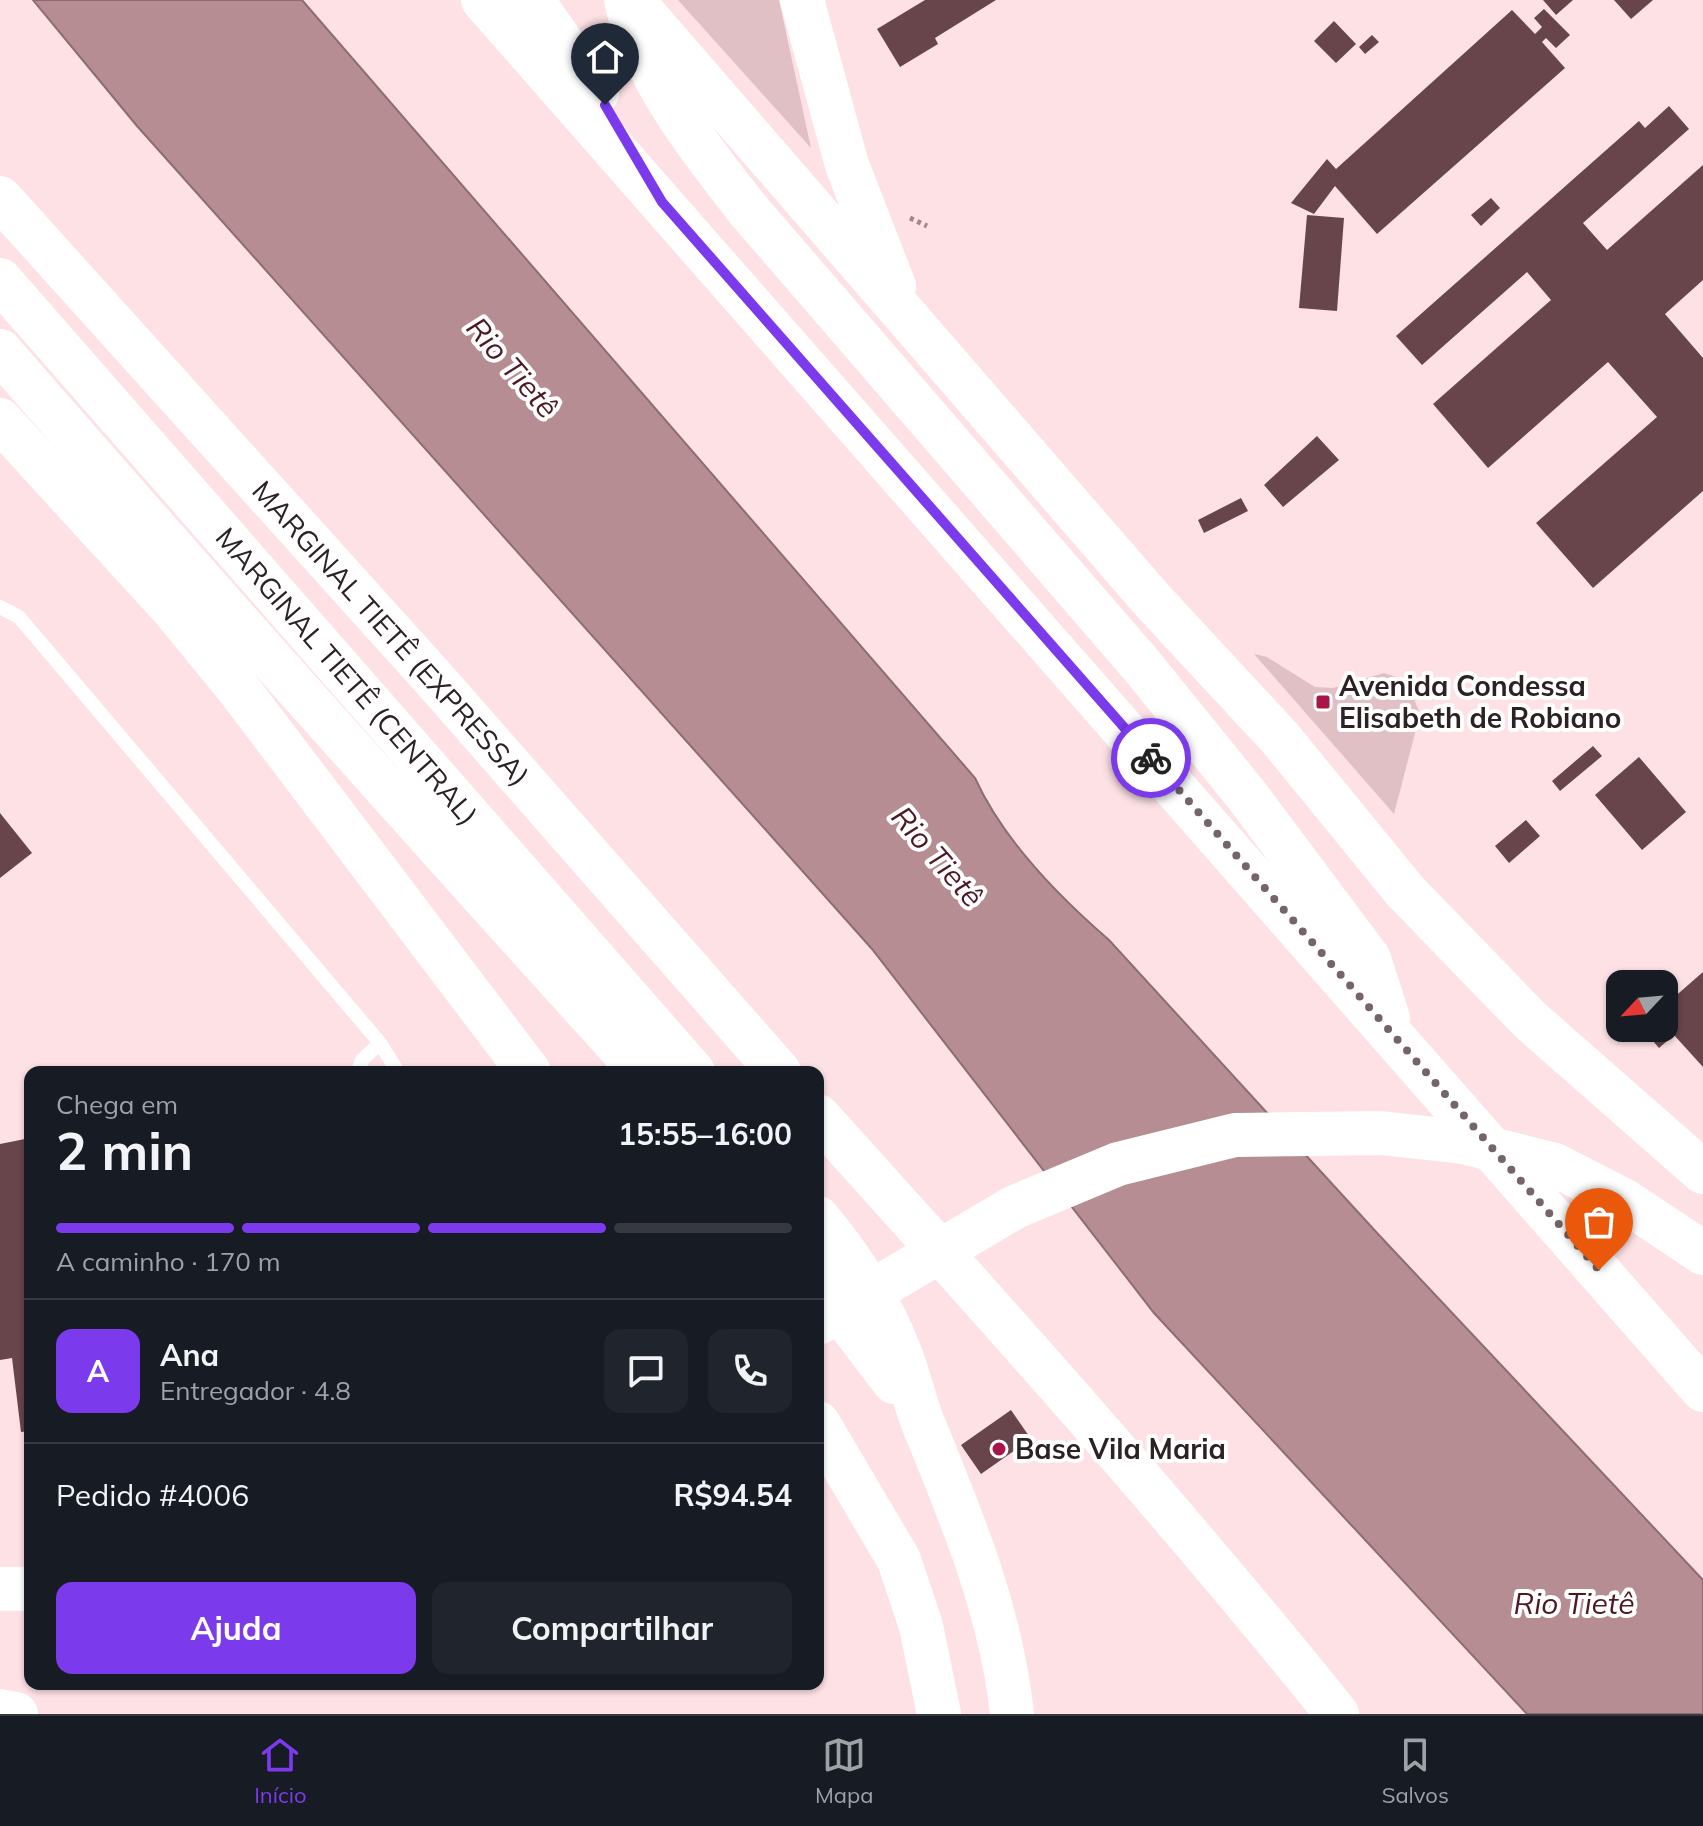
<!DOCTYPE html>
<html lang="pt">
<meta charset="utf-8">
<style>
:root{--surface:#171b24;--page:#20242c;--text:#f1f3f6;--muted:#9ea1a6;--line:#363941;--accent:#7c3aed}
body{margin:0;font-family:Mulish,sans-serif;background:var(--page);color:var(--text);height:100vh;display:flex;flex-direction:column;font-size:30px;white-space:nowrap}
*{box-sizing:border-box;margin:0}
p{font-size:26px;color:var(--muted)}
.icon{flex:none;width:44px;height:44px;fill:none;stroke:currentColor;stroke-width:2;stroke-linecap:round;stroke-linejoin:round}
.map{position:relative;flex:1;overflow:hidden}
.drawer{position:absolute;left:24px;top:1066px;width:800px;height:624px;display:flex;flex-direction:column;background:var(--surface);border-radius:16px;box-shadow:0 2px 6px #0004}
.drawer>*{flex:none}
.needle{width:52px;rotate:244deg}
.controls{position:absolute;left:1606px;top:970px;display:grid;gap:16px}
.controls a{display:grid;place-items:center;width:72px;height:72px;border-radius:16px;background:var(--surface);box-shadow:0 2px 6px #0004;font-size:40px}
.pin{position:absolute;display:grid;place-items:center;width:68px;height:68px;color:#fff;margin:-82px -34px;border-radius:50% 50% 50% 0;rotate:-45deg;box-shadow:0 0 8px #0007}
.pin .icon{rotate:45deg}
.courier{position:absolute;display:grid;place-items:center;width:80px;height:80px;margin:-40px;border:6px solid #7c3aed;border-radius:50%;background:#fff;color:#222;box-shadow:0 2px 10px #0007}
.headline em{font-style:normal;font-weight:700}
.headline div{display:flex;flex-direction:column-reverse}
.headline{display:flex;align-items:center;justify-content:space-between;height:136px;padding:0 32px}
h1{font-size:52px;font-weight:700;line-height:60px}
.bar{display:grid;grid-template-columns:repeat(4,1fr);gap:12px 8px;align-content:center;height:96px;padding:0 32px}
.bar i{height:10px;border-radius:6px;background:var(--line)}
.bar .selected{background:var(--accent)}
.bar p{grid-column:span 4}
.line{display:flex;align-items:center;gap:20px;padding:0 32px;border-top:2px solid var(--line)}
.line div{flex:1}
.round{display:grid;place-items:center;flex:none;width:84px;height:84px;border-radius:16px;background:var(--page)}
.button{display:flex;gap:16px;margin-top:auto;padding:16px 32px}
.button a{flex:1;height:92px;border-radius:16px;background:var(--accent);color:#fff;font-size:32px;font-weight:700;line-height:92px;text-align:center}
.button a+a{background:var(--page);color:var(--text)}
.dock{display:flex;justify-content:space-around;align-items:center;height:112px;border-top:2px solid var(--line);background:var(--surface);font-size:22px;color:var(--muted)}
.dock a{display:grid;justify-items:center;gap:4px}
.dock .selected{color:var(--accent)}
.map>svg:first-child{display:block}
</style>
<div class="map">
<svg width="1703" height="1714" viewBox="0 0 1703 1714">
<rect width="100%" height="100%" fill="#fde1e5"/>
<!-- green -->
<path fill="#e0c0c4" d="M678,0H779L811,148Z
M1254,654L1267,657L1315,687L1333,688L1384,673L1407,681L1420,714L1394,814Z"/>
<!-- water -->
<path fill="#b68d93" stroke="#8d6d72" stroke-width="2" d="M33,0H302L975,778C1003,840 1058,896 1109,940L1378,1234L1703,1580V1714H1527L1154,1313L872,949L137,126Z"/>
<!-- building -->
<path fill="#68454a" d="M925,0H996L935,38L938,44L900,67L877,29Z
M1543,0H1573L1556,15Z
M1614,0H1653L1631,19Z
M1544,9L1570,35L1556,48L1546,38L1542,42L1565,68L1377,234L1335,186L1314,214L1291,203L1327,159L1336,169L1512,10L1535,34L1542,27L1534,18Z
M1334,21L1356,44L1336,63L1314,41Z
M1372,35L1379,42L1365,54L1359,47Z
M1669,106L1689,129L1583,223L1607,250L1703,165V280L1665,314L1703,358V491L1593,588L1536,523L1657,417L1608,362L1488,468L1433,404L1551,300L1527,272L1422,365L1396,336L1639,121L1645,128Z
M1491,198L1500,208L1481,226L1471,215Z
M1307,215L1344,218L1337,311L1299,308Z
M1317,436L1339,460L1283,507L1264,485Z
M1241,498L1248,511L1204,533L1198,520Z
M1593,746L1602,756L1560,791L1552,781Z
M1639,757L1686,812L1642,850L1595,795Z
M0,813L32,853L0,878Z
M1526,820L1540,836L1509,863L1495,846Z
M1703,972V1067L1674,1035L1659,1048L1642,1028H1664V1006Z
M30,1138V1431L21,1432L12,1358L0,1360V1144Z
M1011,1410L1031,1439L981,1474L961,1445Z"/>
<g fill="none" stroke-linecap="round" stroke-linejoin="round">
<!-- path -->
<path stroke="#9c888b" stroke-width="5" stroke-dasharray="4 4" stroke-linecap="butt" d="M910,218L927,226"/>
<!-- service -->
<path stroke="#fff" stroke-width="14" d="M0,607L19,617L380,1043L398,1072
M358,1072L362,1060L380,1043"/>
<!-- trunk -->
<path stroke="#fff" stroke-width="44" d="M632,0L1152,600L1280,738L1405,891L1530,1020L1703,1172
M802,0L847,165L894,286
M0,280L693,1072
M0,351C211,594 426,834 642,1072
M0,420L173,609L237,687L529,1072
M818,1218C852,1259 881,1303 900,1353C909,1376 914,1400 923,1423C962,1518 1001,1611 1012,1714
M818,1282L894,1382
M818,1423L899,1560L921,1626L939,1714"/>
<!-- motorway -->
<path stroke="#fff" stroke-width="44" d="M483,0L1703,1390
M532,0L597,93
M626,0C644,79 700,149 749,211L1142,666L1248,797L1369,959L1388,1018
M0,198L434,679L779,1072
M818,1116C995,1312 1171,1508 1337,1714
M818,1323L1015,1207L1118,1164L1235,1135L1381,1133L1463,1142L1555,1165L1625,1201L1703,1253
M0,1589H30
M0,1711L16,1714"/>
</g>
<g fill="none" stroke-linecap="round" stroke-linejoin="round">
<!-- done -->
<path stroke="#756568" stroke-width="8" stroke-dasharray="0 14.4" d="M1151,758L1599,1270"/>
<!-- route -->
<path stroke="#7c3aed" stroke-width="10" d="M605,105L662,202L1151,758"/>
</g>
<!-- markers -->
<g fill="#a91548" stroke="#fff" stroke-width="3">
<rect x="1315" y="694" width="16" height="16" rx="4"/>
<circle cx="999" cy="1449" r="8"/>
</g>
<g text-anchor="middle" stroke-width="8" stroke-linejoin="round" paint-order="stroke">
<!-- street labels -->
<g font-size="28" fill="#2c2224" stroke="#fff">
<text transform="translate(391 633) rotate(48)" y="10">MARGINAL TIETÊ (EXPRESSA)</text>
<text transform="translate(347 676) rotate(49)" y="10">MARGINAL TIETÊ (CENTRAL)</text>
</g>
<!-- poi labels -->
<g font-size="28" font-weight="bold" fill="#2c2224" stroke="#fff" text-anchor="start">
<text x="1339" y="696">Avenida Condessa<tspan x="1339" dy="32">Elisabeth de Robiano</tspan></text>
<text x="1015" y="1459">Base Vila Maria</text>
</g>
<!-- water labels -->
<g font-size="30" font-style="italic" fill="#4e1926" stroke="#fff">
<text transform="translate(512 368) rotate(49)" y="10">Rio Tietê</text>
<text transform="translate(937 857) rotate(49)" y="10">Rio Tietê</text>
<text x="1574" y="1614">Rio Tietê</text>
</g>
</g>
</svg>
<div class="controls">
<a><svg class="needle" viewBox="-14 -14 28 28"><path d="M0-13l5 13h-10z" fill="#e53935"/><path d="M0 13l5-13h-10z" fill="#9ea1a6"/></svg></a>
</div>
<div class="pin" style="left:1599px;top:1270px;background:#ea580c"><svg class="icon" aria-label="bag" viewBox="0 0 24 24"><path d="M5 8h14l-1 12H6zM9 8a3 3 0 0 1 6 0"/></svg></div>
<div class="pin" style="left:605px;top:105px;background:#1f2937"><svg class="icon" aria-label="home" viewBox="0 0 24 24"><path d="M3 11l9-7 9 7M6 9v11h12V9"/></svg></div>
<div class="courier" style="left:1151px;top:758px"><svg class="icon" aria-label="bike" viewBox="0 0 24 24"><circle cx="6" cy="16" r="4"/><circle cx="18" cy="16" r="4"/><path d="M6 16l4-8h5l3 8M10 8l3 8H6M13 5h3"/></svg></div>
<section class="drawer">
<div class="headline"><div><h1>2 min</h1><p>Chega em</p></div><em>15:55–16:00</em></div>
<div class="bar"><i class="selected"></i><i class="selected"></i><i class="selected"></i><i></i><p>A caminho · 170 m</p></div>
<div class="line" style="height:144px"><b class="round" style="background:var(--accent);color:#fff">A</b><div><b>Ana</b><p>Entregador · 4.8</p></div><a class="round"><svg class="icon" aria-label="chat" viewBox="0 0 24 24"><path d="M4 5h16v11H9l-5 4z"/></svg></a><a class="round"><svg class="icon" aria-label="phone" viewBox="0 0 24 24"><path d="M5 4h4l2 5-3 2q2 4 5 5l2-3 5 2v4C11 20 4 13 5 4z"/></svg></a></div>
<div class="line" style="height:104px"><div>Pedido #4006</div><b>R$94.54</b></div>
<div class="button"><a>Ajuda</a><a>Compartilhar</a></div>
</section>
</div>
<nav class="dock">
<a class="selected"><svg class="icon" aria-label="home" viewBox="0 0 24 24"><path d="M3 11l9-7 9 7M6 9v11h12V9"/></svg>Início</a>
<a><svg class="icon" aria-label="map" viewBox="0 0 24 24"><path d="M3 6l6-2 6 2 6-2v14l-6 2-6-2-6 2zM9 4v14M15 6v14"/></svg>Mapa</a>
<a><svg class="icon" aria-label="saved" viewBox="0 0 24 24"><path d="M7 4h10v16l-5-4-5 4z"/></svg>Salvos</a>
</nav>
